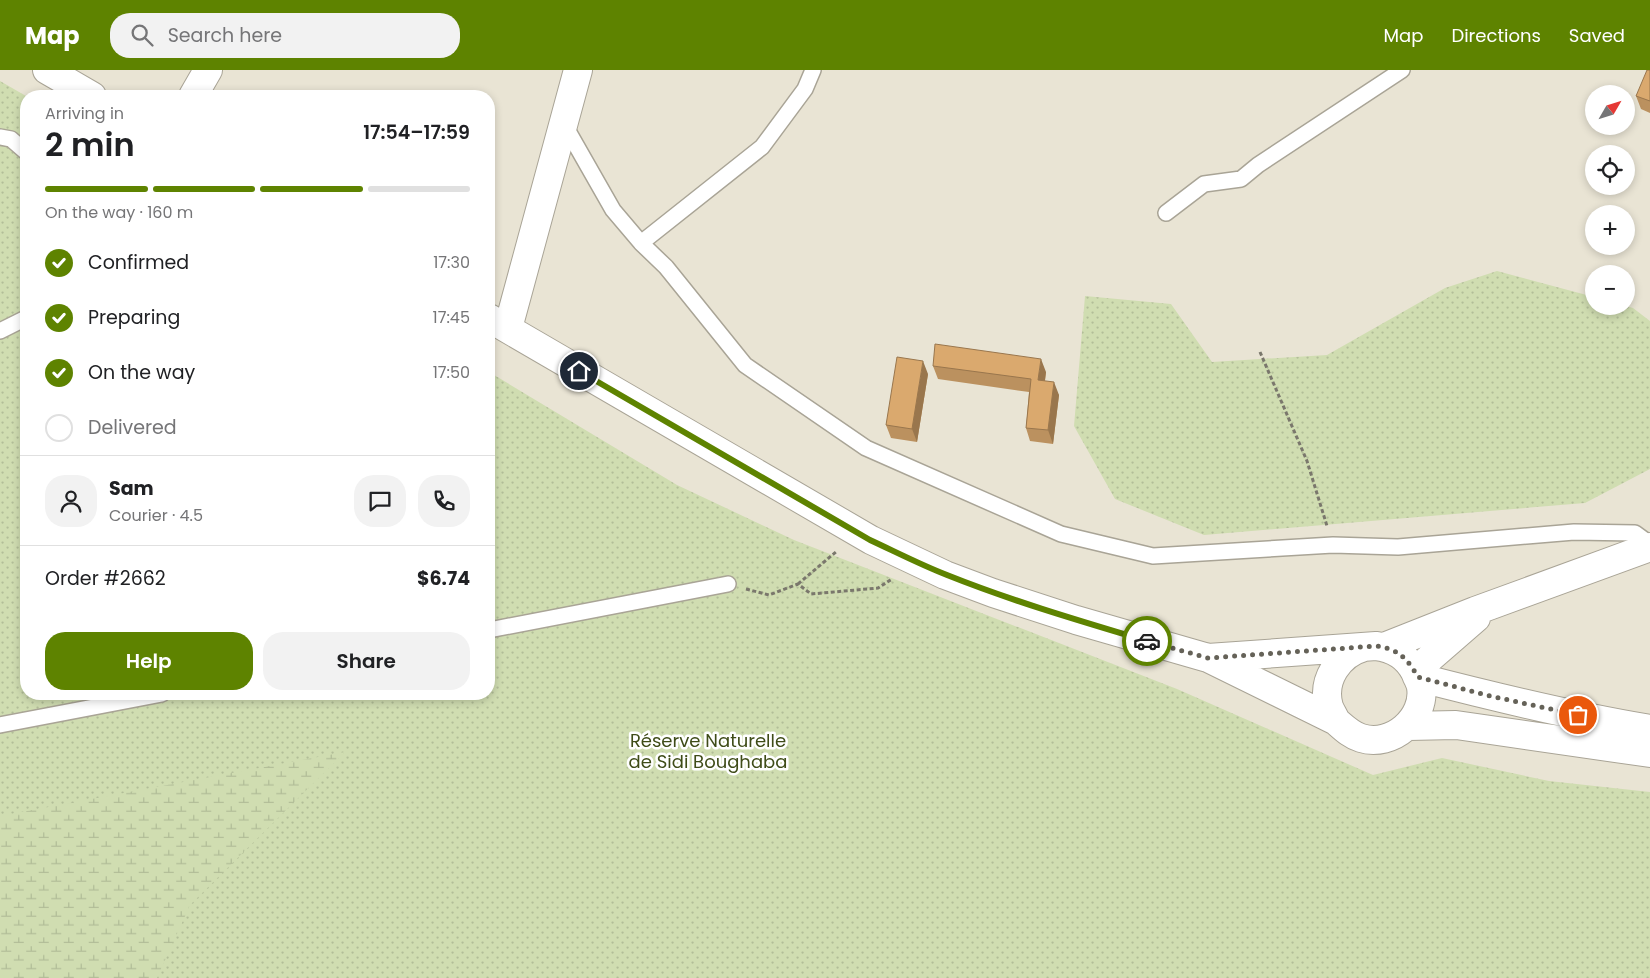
<!DOCTYPE html>
<meta charset="utf-8">
<style>
:root{--surface:#fff;--page:#f2f2f2;--text:#202124;--muted:#757577;--line:#e0e0e0;--accent:#5e8300}
body{margin:0;font-family:Poppins,sans-serif;background:var(--page);color:var(--text);height:100vh;display:flex;flex-direction:column;font-size:19px;white-space:nowrap}
*{box-sizing:border-box;margin:0}
p{font-size:16px;color:var(--muted)}
.icon{flex:none;width:28px;height:28px;fill:none;stroke:currentColor;stroke-width:2;stroke-linecap:round;stroke-linejoin:round}
.map{position:relative;flex:1;overflow:hidden}
.drawer{position:absolute;left:20px;top:20px;width:475px;height:610px;display:flex;flex-direction:column;background:var(--surface);border-radius:20px;box-shadow:0 2px 8px #0003}
.drawer>*{flex:none}
.needle{width:32px;rotate:51deg}
.tools{position:absolute;left:1585px;top:15px;display:grid;gap:10px}
.tools a{display:grid;place-items:center;width:50px;height:50px;border-radius:50%;background:var(--surface);box-shadow:0 2px 8px #0003;font-size:25px}
.pin{position:absolute;display:grid;place-items:center;width:42px;height:42px;color:#fff;margin:-21px;border:2px solid #fff;border-radius:50%;box-shadow:0 1px 5px #0007}
.courier{position:absolute;display:grid;place-items:center;width:50px;height:50px;margin:-25px;border:4px solid #5e8300;border-radius:50%;background:#fff;color:#222;box-shadow:0 1px 6px #0007}
.head em{font-style:normal;font-weight:600}
.head div{display:flex;flex-direction:column-reverse}
.head{display:flex;align-items:center;justify-content:space-between;height:85px;padding:0 25px}
h1{font-size:32px;font-weight:600;line-height:38px}
.bar{display:grid;grid-template-columns:repeat(4,1fr);gap:8px 5px;align-content:center;height:60px;padding:0 25px}
.bar i{height:6px;border-radius:4px;background:var(--line)}
.bar .on{background:var(--accent)}
.bar p{grid-column:span 4}
.line{display:flex;align-items:center;gap:12px;padding:0 25px;border-top:1px solid var(--line)}
.line div{flex:1}
.round{display:grid;place-items:center;flex:none;width:52px;height:52px;border-radius:20px;background:var(--page)}
ol{padding:0 25px;list-style:none}
li{display:flex;align-items:center;gap:15px;height:55px}
li p{margin-inline-start:auto}
li .icon{padding:5px;border-radius:50%;background:var(--accent);color:#fff;stroke-width:4}
li:last-child{color:var(--muted)}
li i{width:28px;height:28px;border:2px solid var(--line);border-radius:50%}
.action{display:flex;gap:10px;margin-top:auto;padding:10px 25px}
.action a{flex:1;height:58px;border-radius:20px;background:var(--accent);color:#fff;font-size:20px;font-weight:600;line-height:58px;text-align:center}
.action a+a{background:var(--page);color:var(--text)}
header{display:flex;align-items:center;gap:30px;box-sizing:border-box;height:70px;padding:0 25px;background:var(--accent);color:#fff}
header strong{font-size:24px}
nav{display:flex;gap:28px;margin-inline-start:auto;font-size:18px}
.search{width:350px;height:45px;background:var(--page);display:flex;align-items:center;gap:12px;box-sizing:border-box;padding:0 18px;border-radius:20px;color:var(--muted);font-size:19px}
.map>svg:first-child{display:block}
</style>
<header>
<strong>Map</strong>
<div class="search"><svg class="icon" aria-label="search" viewBox="0 0 24 24"><circle cx="10" cy="10" r="6"/><path d="M15 15l6 6"/></svg>Search here</div>
<nav><a>Map</a><a>Directions</a><a>Saved</a></nav>
</header>
<div class="map">
<svg width="1650" height="908" viewBox="0 0 1650 908">
<defs>
<pattern id="grass-dots" width="8" height="8" patternUnits="userSpaceOnUse" patternTransform="scale(1.25)"><rect width="8" height="8" fill="#d0ddb1"/><path d="M2 2h.1M6 6h.1" fill="none" stroke="#b2bd98" stroke-width="1.8" stroke-linecap="round"/></pattern>
<pattern id="wetland-marsh" width="20" height="14" patternUnits="userSpaceOnUse" patternTransform="scale(1.25)"><rect width="20" height="14" fill="#d0ddb1"/><path d="M1 5h8M5 5V1M11 12h8M15 12V8" fill="none" stroke="#b2bd98"/></pattern>
</defs>
<rect width="100%" height="100%" fill="#e9e4d4"/>
<!-- grass -->
<path fill="url(#grass-dots)" d="M0,11L26,26V624H489V302L677,415L794,470L1177,619L1373,705L1442,688L1549,711L1650,722V908H0Z
M1497,201L1594,227V236H1626L1633,238L1650,251V399L1585,433L1204,465L1115,429L1074,356L1085,226L1171,234L1212,292L1327,285L1445,218Z"/>
<!-- wetland -->
<path fill="url(#wetland-marsh)" d="M345,682L190,835L157,908H0V746Z"/>
<g fill="none" stroke-linecap="round" stroke-linejoin="round">
<defs>
<path id="lane" d="M564,54L613,140L641,173L666,197L745,295L866,378L1061,464L1153,486L1333,475L1398,477L1574,462L1635,463L1650,474
M0,67L11,69L26,82
M1166,143L1204,114L1241,109L1258,95L1402,0
M641,173L762,77L805,19L813,0
M0,261L26,248
M489,560L728,514
M0,655L162,624"/>
<path id="street" d="M193,26L208,0
M508,258L578,0"/>
<path id="secondary" d="M47,0L92,26
M489,248L871,470L945,505L993,523L1076,550L1208,588L1336,651C1344,658 1351,665 1361,668C1392,678 1426,648 1421,617C1420,612 1417,607 1415,602C1407,586 1393,578 1376,576L1208,588
M1384,577L1475,541L1650,477
M1415,601L1476,548
M1417,607C1494,627 1572,646 1650,659
M1336,651C1334,646 1331,642 1329,637C1321,610 1339,584 1364,577
M1408,656L1456,655L1650,683"/>
</defs>
<!-- lane casing -->
<use href="#lane" stroke="#a9a496" stroke-width="18"/>
<!-- street casing -->
<use href="#street" stroke="#a9a496" stroke-width="30"/>
<!-- secondary casing -->
<use href="#secondary" stroke="#a9a496" stroke-width="30"/>
<!-- path -->
<path stroke="#7a776c" stroke-width="3" stroke-dasharray="4 2.5" stroke-linecap="butt" d="M1260,282L1307,391L1327,456
M798,514L837,481
M746,519L769,525L798,514L811,524L878,518L892,509"/>
<!-- lane -->
<use href="#lane" stroke="#fff" stroke-width="15"/>
<!-- street -->
<use href="#street" stroke="#fff" stroke-width="28"/>
<!-- secondary -->
<use href="#secondary" stroke="#fff" stroke-width="28"/>
</g>
<!-- wall -->
<path fill="#bb915f" d="M1650,0V43L1641,39L1636,26Z
M933,296L1046,302L1045,311L1059,325L1053,374L1030,371L1026,358L1029,322L938,309Z
M928,304L917,372L891,368L886,355Z"/>
<!-- shaded-wall -->
<path fill="#99764d" d="M1041,289L1046,302L1043,324L1038,310Z
M923,291L928,304L917,372L912,359Z
M1054,312L1059,325L1053,374L1048,360Z"/>
<!-- building -->
<path fill="#daa96e" stroke="#99764d" d="M1647,0H1650V31L1636,26Z
M935,274L1041,289L1038,310L1054,312L1048,360L1026,358L1031,309L933,296Z
M897,287L923,291L912,359L886,355Z"/>
<g fill="none" stroke-linecap="round" stroke-linejoin="round">
<!-- done -->
<path stroke="#656258" stroke-width="5" stroke-dasharray="0 9" d="M1147,571L1208,588L1376,576C1398,579 1407,588 1418,607L1490,626L1578,645"/>
<!-- route -->
<path stroke="#5e8300" stroke-width="6" d="M579,301L870,470C896,482 921,495 947,505C1012,531 1080,551 1147,571"/>
</g>
<g text-anchor="middle" stroke-width="5" stroke-linejoin="round" paint-order="stroke">
<!-- park labels -->
<g font-size="18" fill="#3f4c18" stroke="#fff">
<text x="708" y="677">Réserve Naturelle<tspan x="708" dy="21">de Sidi Boughaba</tspan></text>
</g>
</g>
</svg>
<div class="tools">
<a><svg class="needle" viewBox="-14 -14 28 28"><path d="M0-13l5 13h-10z" fill="#e53935"/><path d="M0 13l5-13h-10z" fill="#757577"/></svg></a>
<a><svg class="icon" aria-label="locate" viewBox="0 0 24 24"><circle cx="12" cy="12" r="6"/><path d="M12 2v4M12 18v4M2 12h4M18 12h4"/></svg></a>
<a>+</a>
<a>−</a>
</div>
<div class="pin" style="left:1578px;top:645px;background:#ea580c"><svg class="icon" aria-label="bag" viewBox="0 0 24 24"><path d="M5 8h14l-1 12H6zM9 8a3 3 0 0 1 6 0"/></svg></div>
<div class="pin" style="left:579px;top:301px;background:#1f2937"><svg class="icon" aria-label="home" viewBox="0 0 24 24"><path d="M3 11l9-7 9 7M6 9v11h12V9"/></svg></div>
<div class="courier" style="left:1147px;top:571px"><svg class="icon" aria-label="car" viewBox="0 0 24 24"><path d="M5 17H2v-5l4-1 3-4h7l3 4 3 1v5h-3M9 17h6M6 11h13"/><circle cx="7" cy="17" r="2"/><circle cx="17" cy="17" r="2"/></svg></div>
<section class="drawer">
<div class="head"><div><h1>2 min</h1><p>Arriving in</p></div><em>17:54–17:59</em></div>
<div class="bar"><i class="on"></i><i class="on"></i><i class="on"></i><i></i><p>On the way · 160 m</p></div>
<ol>
<li><svg class="icon" aria-label="check" viewBox="0 0 24 24"><path d="M5 12l5 5 9-10"/></svg>Confirmed<p>17:30</p></li>
<li><svg class="icon" aria-label="check" viewBox="0 0 24 24"><path d="M5 12l5 5 9-10"/></svg>Preparing<p>17:45</p></li>
<li><svg class="icon" aria-label="check" viewBox="0 0 24 24"><path d="M5 12l5 5 9-10"/></svg>On the way<p>17:50</p></li>
<li><i></i>Delivered</li>
</ol>
<div class="line" style="height:90px"><a class="round"><svg class="icon" aria-label="person" viewBox="0 0 24 24"><circle cx="12" cy="8" r="4"/><path d="M4 21q1-7 8-7t8 7"/></svg></a><div><b>Sam</b><p>Courier · 4.5</p></div><a class="round"><svg class="icon" aria-label="chat" viewBox="0 0 24 24"><path d="M4 5h16v11H9l-5 4z"/></svg></a><a class="round"><svg class="icon" aria-label="phone" viewBox="0 0 24 24"><path d="M5 4h4l2 5-3 2q2 4 5 5l2-3 5 2v4C11 20 4 13 5 4z"/></svg></a></div>
<div class="line" style="height:65px"><div>Order #2662</div><b>$6.74</b></div>
<div class="action"><a>Help</a><a>Share</a></div>
</section>
</div>
